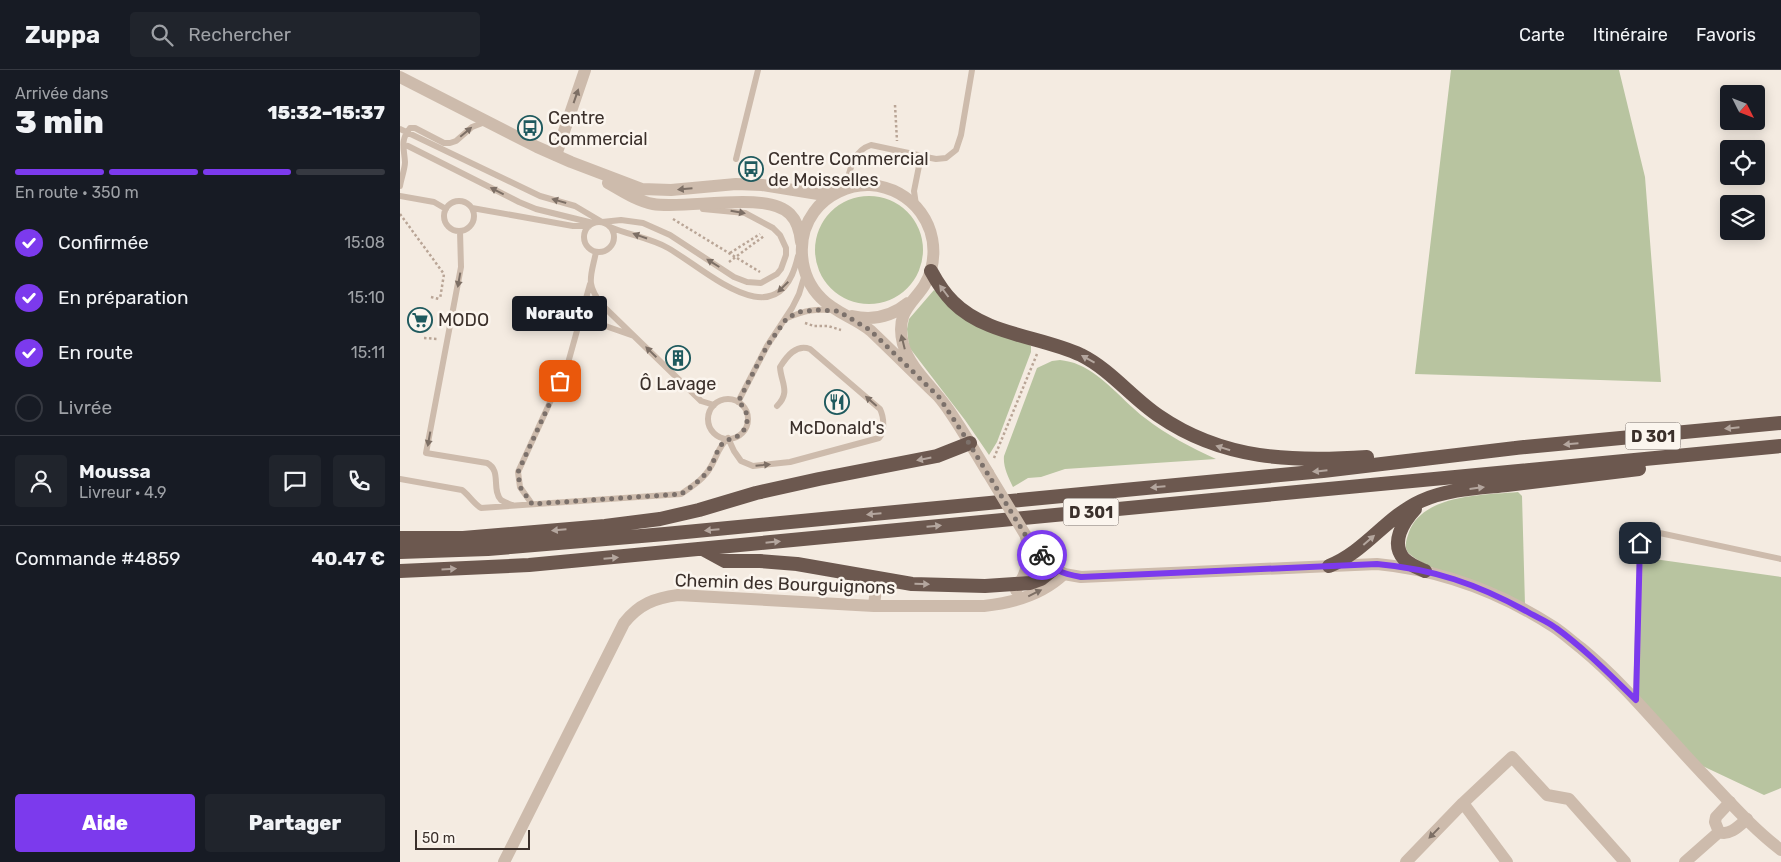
<!DOCTYPE html>
<html lang="fr">
<meta charset="utf-8">
<style>
:root{--surface:#171b24;--page:#20242c;--text:#f1f3f6;--muted:#9ea1a6;--line:#363941;--accent:#7c3aed}
body{margin:0;font-family:Rubik,sans-serif;background:var(--page);color:var(--text);height:100vh;display:flex;flex-direction:column;font-size:19px;white-space:nowrap}
*{box-sizing:border-box;margin:0}
p{font-size:16px;color:var(--muted)}
.icon{flex:none;width:28px;height:28px;fill:none;stroke:currentColor;stroke-width:2;stroke-linecap:round;stroke-linejoin:round}
.map{position:relative;flex:1;overflow:hidden}
.side{display:flex;flex-direction:column;background:var(--surface);width:400px}
.side>*{flex:none}
.needle{width:32px;rotate:132deg}
.fabs{position:absolute;left:1320px;top:15px;display:grid;gap:10px}
.fabs a{display:grid;place-items:center;width:45px;height:45px;border-radius:5px;background:var(--surface);box-shadow:0 2px 12px #0003;font-size:25px}
.scale{position:absolute;left:15px;bottom:12px;width:115px;box-sizing:border-box;padding-left:5px;border:2px solid #3b302b;border-top:0;font-size:14px;line-height:18px;white-space:nowrap;color:#3b302b;-webkit-text-stroke:4px #fbf5ee;paint-order:stroke}
.pin{position:absolute;display:grid;place-items:center;width:42px;height:42px;color:#fff;margin:-21px;border-radius:10px;box-shadow:0 2px 8px #0006}
.courier{position:absolute;display:grid;place-items:center;width:50px;height:50px;margin:-25px;border:4px solid #7c3aed;border-radius:50%;background:#fff;color:#222;box-shadow:0 1px 6px #0007}
.bubble{position:absolute;height:35px;border-radius:5px;background:var(--surface);box-shadow:0 2px 12px #0003;font-size:16px;font-weight:800;line-height:35px;text-align:center}
.summary em{font-style:normal;font-weight:800}
.summary div{display:flex;flex-direction:column-reverse}
.summary{display:flex;align-items:center;justify-content:space-between;height:85px;padding:0 15px}
h1{font-size:32px;font-weight:800;line-height:38px}
.bar{display:grid;grid-template-columns:repeat(4,1fr);gap:8px 5px;align-content:center;height:60px;padding:0 15px}
.bar i{height:6px;border-radius:4px;background:var(--line)}
.bar .selected{background:var(--accent)}
.bar p{grid-column:span 4}
.line{display:flex;align-items:center;gap:12px;padding:0 15px;border-top:1px solid var(--line)}
.line div{flex:1}
.round{display:grid;place-items:center;flex:none;width:52px;height:52px;border-radius:5px;background:var(--page)}
ol{padding:0 15px;list-style:none}
li{display:flex;align-items:center;gap:15px;height:55px}
li p{margin-inline-start:auto}
li .icon{padding:5px;border-radius:50%;background:var(--accent);color:#fff;stroke-width:4}
li:last-child{color:var(--muted)}
li i{width:28px;height:28px;border:2px solid var(--line);border-radius:50%}
.action{display:flex;gap:10px;margin-top:auto;padding:10px 15px}
.action a{flex:1;height:58px;border-radius:5px;background:var(--accent);color:#fff;font-size:20px;font-weight:800;line-height:58px;text-align:center}
.action a+a{background:var(--page);color:var(--text)}
header{display:flex;align-items:center;gap:30px;box-sizing:border-box;height:70px;padding:0 25px;background:var(--surface);border-bottom:1px solid var(--line)}
header strong{font-size:24px}
nav{display:flex;gap:28px;margin-inline-start:auto;font-size:18px}
.search{width:350px;height:45px;background:var(--page);display:flex;align-items:center;gap:12px;box-sizing:border-box;padding:0 18px;border-radius:5px;color:var(--muted);font-size:19px}
main{display:flex;flex:1;min-height:0}
.map>svg:first-child{display:block}
</style>
<header>
<strong>Zuppa</strong>
<div class="search"><svg class="icon" aria-label="search" viewBox="0 0 24 24"><circle cx="10" cy="10" r="6"/><path d="M15 15l6 6"/></svg>Rechercher</div>
<nav><a>Carte</a><a>Itinéraire</a><a>Favoris</a></nav>
</header>
<main>
<section class="side">
<div class="summary"><div><h1>3 min</h1><p>Arrivée dans</p></div><em>15:32–15:37</em></div>
<div class="bar"><i class="selected"></i><i class="selected"></i><i class="selected"></i><i></i><p>En route · 350 m</p></div>
<ol>
<li><svg class="icon" aria-label="check" viewBox="0 0 24 24"><path d="M5 12l5 5 9-10"/></svg>Confirmée<p>15:08</p></li>
<li><svg class="icon" aria-label="check" viewBox="0 0 24 24"><path d="M5 12l5 5 9-10"/></svg>En préparation<p>15:10</p></li>
<li><svg class="icon" aria-label="check" viewBox="0 0 24 24"><path d="M5 12l5 5 9-10"/></svg>En route<p>15:11</p></li>
<li><i></i>Livrée</li>
</ol>
<div class="line" style="height:90px"><a class="round"><svg class="icon" aria-label="person" viewBox="0 0 24 24"><circle cx="12" cy="8" r="4"/><path d="M4 21q1-7 8-7t8 7"/></svg></a><div><b>Moussa</b><p>Livreur · 4.9</p></div><a class="round"><svg class="icon" aria-label="chat" viewBox="0 0 24 24"><path d="M4 5h16v11H9l-5 4z"/></svg></a><a class="round"><svg class="icon" aria-label="phone" viewBox="0 0 24 24"><path d="M5 4h4l2 5-3 2q2 4 5 5l2-3 5 2v4C11 20 4 13 5 4z"/></svg></a></div>
<div class="line" style="height:65px"><div>Commande #4859</div><b>40.47 €</b></div>
<div class="action"><a>Aide</a><a>Partager</a></div>
</section>
<div class="map">
<svg width="1381" height="792" viewBox="0 0 1381 792">
<rect width="100%" height="100%" fill="#f4ebe1"/>
<!-- green -->
<path fill="#b8c4a0" d="M1051,0H1219L1245,107L1261,312L1015,304Z
M415 180a54 54 0 1 1 108 0a54 54 0 1 1-108 0Z
M534,220L631,276V282L597,372L589,385L565,350L509,277L507,259L509,249Z
M660,290C666,291 673,292 679,295C703,305 724,332 745,348C767,365 790,377 816,389L665,399L641,407L628,408L613,417C608,407 603,397 604,386L637,298L652,291Z
M1118,422L1122,426L1125,535C1105,527 1016,496 1007,481C1004,475 1007,468 1009,462C1023,424 1084,425 1118,422Z
M1240,487L1381,507V718L1364,725L1292,691L1236,630Z"/>
<g fill="none" stroke-linecap="round" stroke-linejoin="round">
<!-- path -->
<path stroke="#b9a596" stroke-width="2.5" stroke-dasharray="2.5 2.5" stroke-linecap="butt" d="M495,35L497,71
M409,107L423,109
M0,144L44,204L40,229
M273,149L360,202
M330,183L360,164
M329,192L364,166
M31,227L39,229
M405,253L414,256H428L441,260
M24,268L38,269
M594,388L637,284"/>
<!-- service -->
<path stroke="#cdbbac" stroke-width="6" d="M0,59L140,126L175,136L202,152L221,150L243,153L270,165L334,207L347,212L361,213L377,204L381,199L386,185V178L380,165L373,158L345,143L303,139
M8,76L119,132L136,139L193,153
M521,86L536,89L546,88L556,80L561,65L572,0
M336,89L358,0
M0,116C1,109 5,99 5,92C4,77 0,71 10,58H15L44,73H50L56,71L72,57L85,52
M445,119C450,101 452,81 471,75L518,85L521,86L514,121L516,135
M0,126L34,132L46,139
M44 146a15 15 0 1 1 30 0a15 15 0 1 1-30 0Z
M72,138L173,156H189
M184 167a15 15 0 1 1 30 0a15 15 0 1 1-30 0Z
M210,157C229,165 250,168 268,178C307,200 379,272 398,186
M60,161L61,197L26,383L87,393C102,401 91,419 101,430C104,432 109,434 112,435
M196,182C191,207 185,213 202,235L301,331L314,335
M185,235C186,242 188,248 194,252L234,266
M387,248C406,240 413,239 434,240
M308 349a20 20 0 1 1 40 0a20 20 0 1 1-40 0Z
M338,332L367,276L392,238L399,224L405,204
M0,409L62,420C69,425 73,433 81,438L281,424C291,417 304,409 310,398C317,387 318,377 328,368L334,381L341,391L353,396L390,392L479,368C485,361 484,347 480,339L410,279C396,274 387,286 380,297C381,313 391,322 377,336
M132,434L120,417L118,402L168,293L190,214
M1236,629L1241,459L1381,489"/>
<!-- minor -->
<path stroke="#cdbbac" stroke-width="12" d="M156,85L185,0
M616,520C628,500 631,489 626,466
M474,536L477,509
M1330,732L1316,747L1315,752L1319,762C1330,766 1339,756 1347,749
M1063,733L1107,792
M104,792L224,553C239,534 255,528 278,525L474,536H584C614,533 642,525 664,504
M1006,792L1063,733L1112,687L1147,725L1169,729L1225,792
M1285,792L1319,762"/>
<!-- tertiary -->
<path stroke="#cdbbac" stroke-width="12" d="M0,7L137,77L171,92L242,119L271,120L336,114L362,115L418,124L435,122
M208,113C222,121 237,131 253,134C286,140 366,120 390,144C397,151 400,162 401,172
M452,246C473,251 491,247 508,233
M539,327C516,305 494,283 471,261C456,248 435,243 421,228C399,206 395,168 414,142C426,125 449,114 470,115C513,118 542,157 531,200C523,231 493,234 503,274C510,299 534,318 548,339C562,359 575,382 588,403
M626,466L655,498L664,504L681,507L977,494C1041,500 1100,522 1154,557C1163,563 1172,571 1181,578C1226,615 1262,661 1302,703C1327,729 1352,758 1381,780"/>
<!-- trunk -->
<path stroke="#6c584f" stroke-width="14" d="M531,201C537,212 543,222 553,232C586,265 640,266 681,285C711,300 732,328 759,346C823,390 892,392 967,387
M1115,378L1381,353
M1015,439C1003,452 990,473 1004,489C1010,495 1018,498 1025,501
M0,468H63L205,456L260,449L299,440L356,423L419,409L537,386L570,373
M303,479L325,491H360L397,494L512,514L585,516L630,513L641,509L655,498
M0,482L88,479L265,464L923,401L1124,377
M929,496C965,482 986,447 1021,431C1048,419 1078,418 1107,415C1151,410 1195,404 1239,399
M0,501L129,495L1381,376"/>
<!-- tertiary-bridge -->
<path stroke="#cdbbac" stroke-width="12" d="M588,403L626,466"/>
</g>
<!-- one-way arrows -->
<defs><path id="oneway-solid" d="M-6-.8H1V-3.2L6.5 0L1 3.2V.8H-6Z" transform="scale(1.25)"/></defs>
<g fill="#7d6f65">
<use href="#oneway-solid" transform="translate(176 26) rotate(-71)"/>
<use href="#oneway-solid" transform="translate(66 62) rotate(-40)"/>
<use href="#oneway-solid" transform="translate(285 119) rotate(175)"/>
<use href="#oneway-solid" transform="translate(97 121) rotate(-153)"/>
<use href="#oneway-solid" transform="translate(159 131) rotate(-164)"/>
<use href="#oneway-solid" transform="translate(338 142) rotate(10)"/>
<use href="#oneway-solid" transform="translate(240 166) rotate(-161)"/>
<use href="#oneway-solid" transform="translate(313 193) rotate(-148)"/>
<use href="#oneway-solid" transform="translate(59 210) rotate(100)"/>
<use href="#oneway-solid" transform="translate(383 217) rotate(135)"/>
<use href="#oneway-solid" transform="translate(503 272) rotate(-104)"/>
<use href="#oneway-solid" transform="translate(251 282) rotate(-136)"/>
<use href="#oneway-solid" transform="translate(471 331) rotate(-139)"/>
<use href="#oneway-solid" transform="translate(29 369) rotate(100)"/>
<use href="#oneway-solid" transform="translate(363 395) rotate(-6)"/>
<use href="#oneway-solid" transform="translate(635 523) rotate(-26)"/>
<use href="#oneway-solid" transform="translate(1034 763) rotate(134)"/>
</g>
<g fill="#b4a69e">
<use href="#oneway-solid" transform="translate(544 221) rotate(-127)"/>
<use href="#oneway-solid" transform="translate(688 289) rotate(-151)"/>
<use href="#oneway-solid" transform="translate(1332 358) rotate(174)"/>
<use href="#oneway-solid" transform="translate(1171 374) rotate(175)"/>
<use href="#oneway-solid" transform="translate(823 378) rotate(-162)"/>
<use href="#oneway-solid" transform="translate(524 389) rotate(169)"/>
<use href="#oneway-solid" transform="translate(920 401) rotate(174)"/>
<use href="#oneway-solid" transform="translate(758 417) rotate(175)"/>
<use href="#oneway-solid" transform="translate(1077 418) rotate(-7)"/>
<use href="#oneway-solid" transform="translate(474 444) rotate(175)"/>
<use href="#oneway-solid" transform="translate(534 456) rotate(-5)"/>
<use href="#oneway-solid" transform="translate(159 460) rotate(175)"/>
<use href="#oneway-solid" transform="translate(312 460) rotate(175)"/>
<use href="#oneway-solid" transform="translate(969 470) rotate(-41)"/>
<use href="#oneway-solid" transform="translate(373 472) rotate(-6)"/>
<use href="#oneway-solid" transform="translate(211 488) rotate(-5)"/>
<use href="#oneway-solid" transform="translate(49 499) rotate(-3)"/>
<use href="#oneway-solid" transform="translate(522 514) rotate(1)"/>
</g>
<g fill="none" stroke-linecap="round" stroke-linejoin="round">
<!-- done -->
<path stroke="#7c716b" stroke-width="5" stroke-dasharray="0 9" d="M160,311L118,402L120,417L132,434L281,424C291,417 303,409 310,398C315,390 316,381 322,374C328,368 334,369 339,365C351,356 349,339 338,332L367,276L387,248L399,242L417,240L438,241L470,260L539,327L562,362L626,466L642,485"/>
<!-- route -->
<path stroke="#7c3aed" stroke-width="6" d="M642,485C657,501 659,503 681,507L977,494C1033,499 1077,514 1126,541C1136,547 1147,551 1156,558C1185,579 1210,605 1236,630L1240,473"/>
</g>
<!-- icons -->
<defs>
<symbol id="bus-ring" viewBox="-11 -11 22 22"><circle r="9.5" fill="#fbf5ee" stroke="#1f5a5e" stroke-width="1.5"/><path d="M-5-6H5V4H4V6H2V4H-2V6H-4V4H-5ZM-3.5-4V0h7V-4ZM-3.5 1.2v1.5H-2V1.2ZM2 1.2v1.5H3.5V1.2Z" fill="#1f5a5e"/></symbol>
<symbol id="supermarket-ring" viewBox="-11 -11 22 22"><circle r="9.5" fill="#fbf5ee" stroke="#1f5a5e" stroke-width="1.5"/><path d="M-6-5.5h2.5l.6 2H6L4.5 2H-2.5L-4.4-4H-6ZM-1.5 3.2a1.3 1.3 0 1 0 .1 0ZM3 3.2a1.3 1.3 0 1 0 .1 0Z" fill="#1f5a5e"/></symbol>
<symbol id="building-ring" viewBox="-11 -11 22 22"><circle r="9.5" fill="#fbf5ee" stroke="#1f5a5e" stroke-width="1.5"/><path d="M-4-6H4V6H1V3H-1V6H-4ZM-2.5-4.3h1.7v1.8h-1.7ZM.8-4.3h1.7v1.8H.8ZM-2.5-1h1.7V.8h-1.7ZM.8-1h1.7V.8H.8Z" fill="#1f5a5e"/></symbol>
<symbol id="restaurant-ring" viewBox="-11 -11 22 22"><circle r="9.5" fill="#fbf5ee" stroke="#1f5a5e" stroke-width="1.5"/><path d="M-5-6h1v4h1v-4h1v4h1v-4h1v5L-1.5 .5V6h-2V.5L-5-1ZM5-6V6H3V1.5H1.5Q1.5-4 5-6Z" fill="#1f5a5e"/></symbol>
</defs>
<g fill-rule="evenodd">
<use href="#bus-ring" x="116" y="44" width="28" height="28"/>
<use href="#bus-ring" x="337" y="85" width="28" height="28"/>
<use href="#supermarket-ring" x="6" y="236" width="28" height="28"/>
<use href="#building-ring" x="264" y="274" width="28" height="28"/>
<use href="#restaurant-ring" x="423" y="318" width="28" height="28"/>
</g>
<g text-anchor="middle" stroke-width="5" stroke-linejoin="round" paint-order="stroke">
<!-- shield labels -->
<g fill="#fbf5ee" stroke="#756b66" stroke-width="1">
<rect x="1225.5" y="352.5" width="55" height="27" rx="4"/>
<rect x="663.5" y="428.5" width="55" height="27" rx="4"/>
</g>
<g font-size="16" font-weight="bold" fill="#3b302b">
<text x="1253" y="372">D 301</text>
<text x="691" y="448">D 301</text>
</g>
<!-- poi labels -->
<g font-size="18" fill="#3b302b" stroke="#fbf5ee" text-anchor="start">
<text x="148" y="54">Centre<tspan x="148" dy="21">Commercial</tspan></text>
<text x="368" y="95">Centre Commercial<tspan x="368" dy="21">de Moisselles</tspan></text>
<text x="38" y="256">MODO</text>
<text x="278" y="320" text-anchor="middle">Ô Lavage</text>
<text x="437" y="364" text-anchor="middle">McDonald's</text>
</g>
<!-- street labels -->
<g font-size="18" fill="#3b302b" stroke="#fbf5ee">
<text transform="translate(385 514) rotate(2)" y="6">Chemin des Bourguignons</text>
</g>
</g>
</svg>
<div class="fabs">
<a><svg class="needle" viewBox="-14 -14 28 28"><path d="M0-13l5 13h-10z" fill="#e53935"/><path d="M0 13l5-13h-10z" fill="#9ea1a6"/></svg></a>
<a><svg class="icon" aria-label="locate" viewBox="0 0 24 24"><circle cx="12" cy="12" r="6"/><path d="M12 2v4M12 18v4M2 12h4M18 12h4"/></svg></a>
<a><svg class="icon" aria-label="layers" viewBox="0 0 24 24"><path d="M12 4l9 5-9 5-9-5zM3 14l9 5 9-5"/></svg></a>
</div>
<div class="scale">50 m</div>
<div class="pin" style="left:160px;top:311px;background:#ea580c"><svg class="icon" aria-label="bag" viewBox="0 0 24 24"><path d="M5 8h14l-1 12H6zM9 8a3 3 0 0 1 6 0"/></svg></div>
<div class="pin" style="left:1240px;top:473px;background:#1f2937"><svg class="icon" aria-label="home" viewBox="0 0 24 24"><path d="M3 11l9-7 9 7M6 9v11h12V9"/></svg></div>
<div class="courier" style="left:642px;top:485px"><svg class="icon" aria-label="bike" viewBox="0 0 24 24"><circle cx="6" cy="16" r="4"/><circle cx="18" cy="16" r="4"/><path d="M6 16l4-8h5l3 8M10 8l3 8H6M13 5h3"/></svg></div>
<div class="bubble" style="left:112px;top:226px;width:95px">Norauto</div>
</div>
</main>
